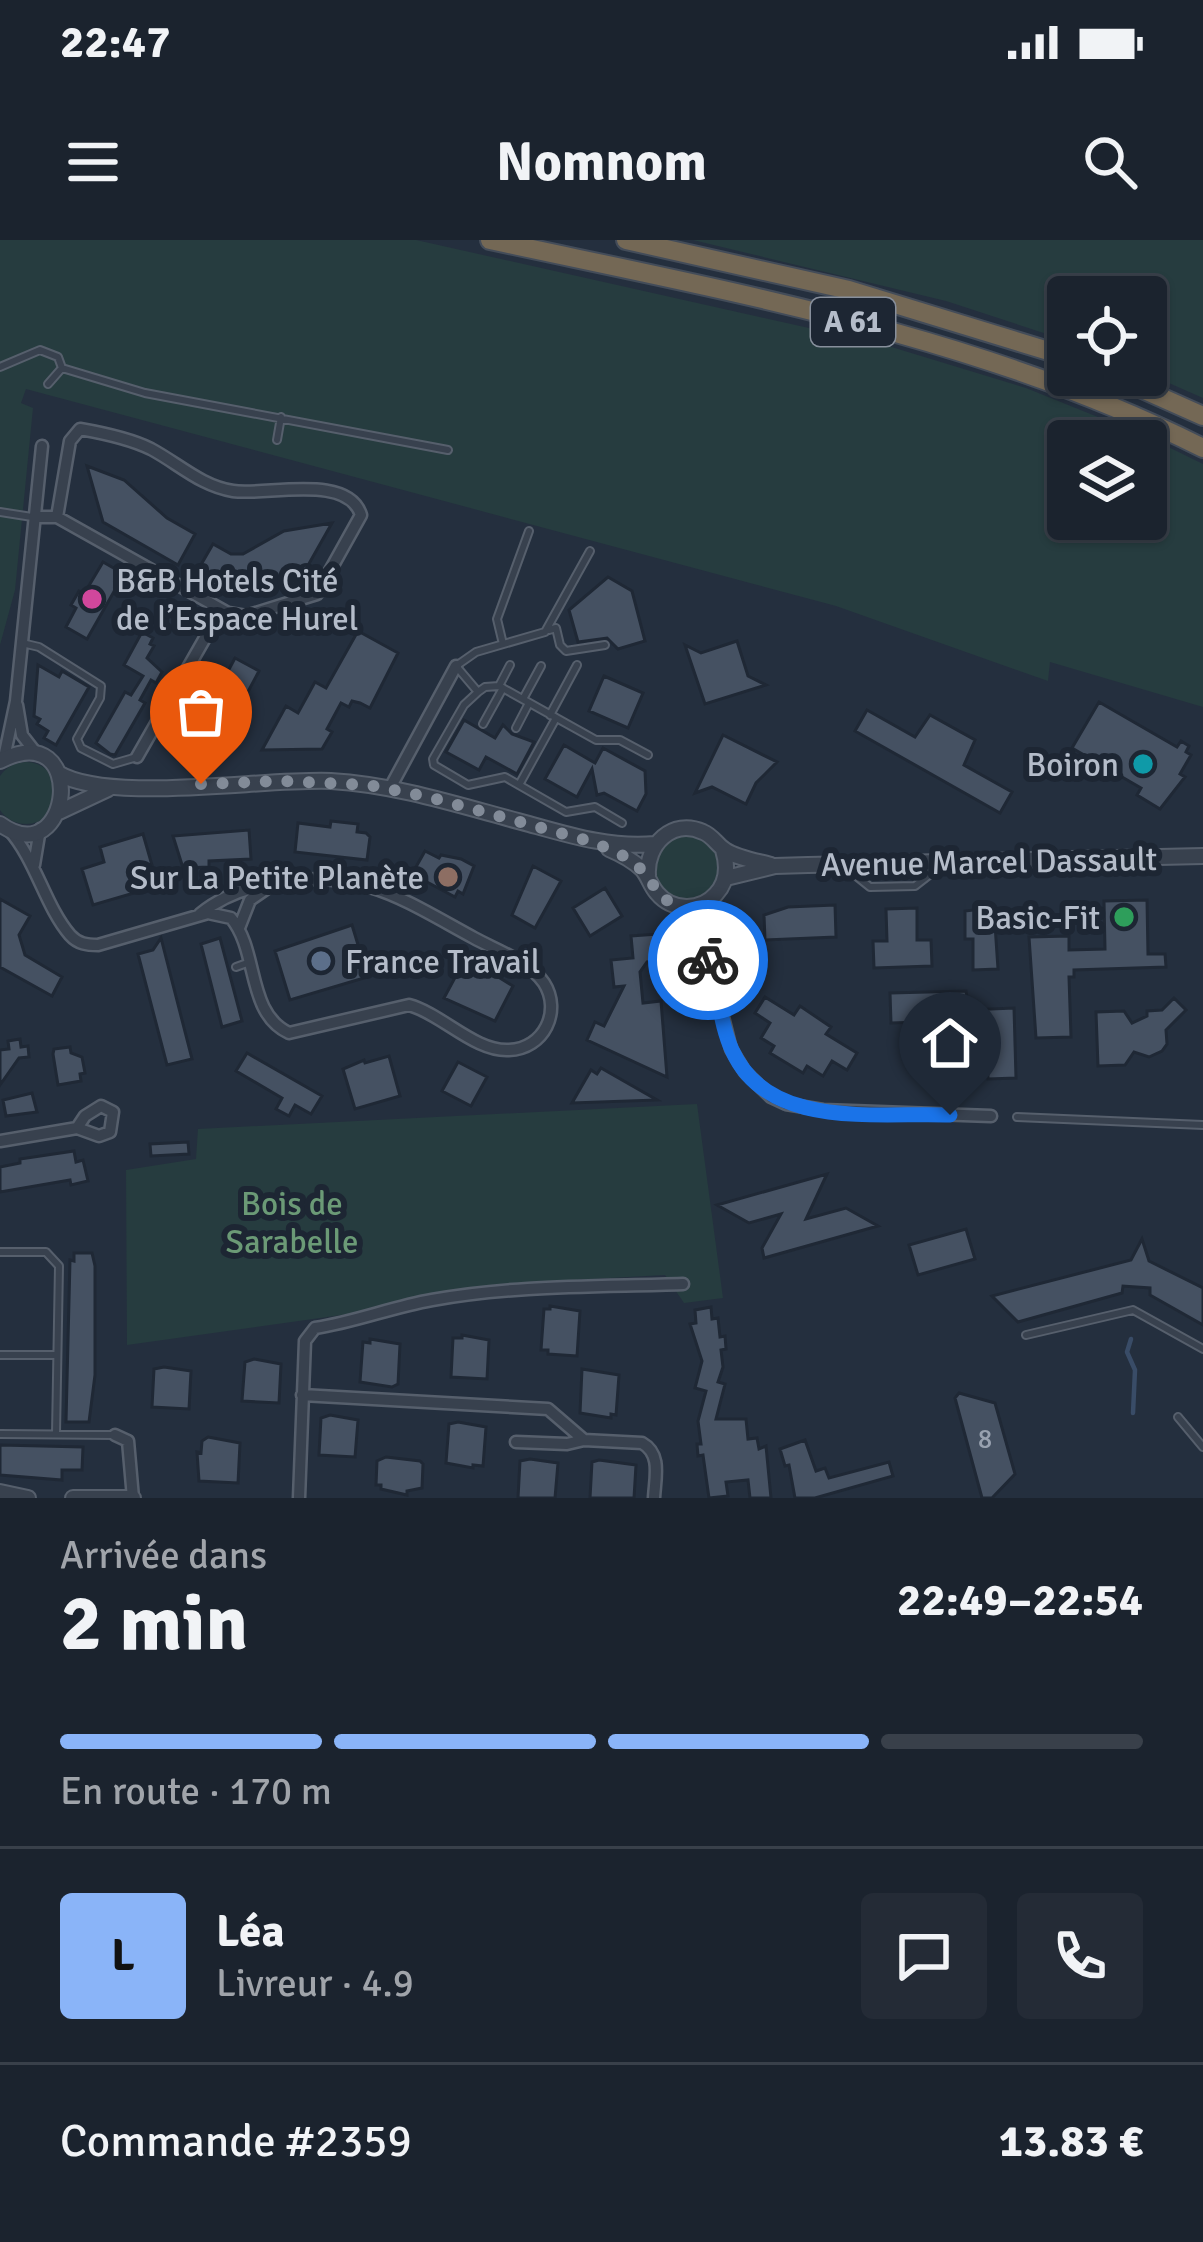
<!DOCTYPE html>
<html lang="fr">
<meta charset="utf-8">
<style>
:root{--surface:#1b232e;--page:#242b36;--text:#f1f3f6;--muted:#a0a4aa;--line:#39404a;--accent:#8ab4f8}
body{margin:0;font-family:Signika,sans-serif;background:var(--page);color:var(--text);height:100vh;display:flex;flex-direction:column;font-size:45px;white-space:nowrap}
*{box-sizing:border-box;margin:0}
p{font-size:39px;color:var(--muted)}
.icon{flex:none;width:66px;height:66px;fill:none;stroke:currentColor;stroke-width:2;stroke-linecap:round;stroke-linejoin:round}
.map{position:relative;height:1258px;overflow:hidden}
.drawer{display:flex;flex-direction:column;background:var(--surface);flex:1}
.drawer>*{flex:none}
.buttons{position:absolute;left:1047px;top:36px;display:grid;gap:24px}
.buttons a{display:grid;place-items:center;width:120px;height:120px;border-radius:12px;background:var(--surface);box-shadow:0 3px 9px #0004,0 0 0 3px var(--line);font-size:60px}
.pin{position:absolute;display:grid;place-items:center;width:102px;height:102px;color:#fff;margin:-123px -51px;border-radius:50% 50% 50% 0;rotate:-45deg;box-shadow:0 0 12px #0007}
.pin .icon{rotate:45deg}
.courier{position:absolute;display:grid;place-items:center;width:120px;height:120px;margin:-60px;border:9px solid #1a73e8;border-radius:50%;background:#fff;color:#222;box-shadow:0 3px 15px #0007}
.headline em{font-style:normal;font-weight:700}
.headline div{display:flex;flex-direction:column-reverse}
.headline{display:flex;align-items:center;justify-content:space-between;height:204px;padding:0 60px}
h1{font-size:78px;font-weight:700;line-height:90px}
.bar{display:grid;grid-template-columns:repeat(4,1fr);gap:18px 12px;align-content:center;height:144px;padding:0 60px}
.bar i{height:15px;border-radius:9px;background:var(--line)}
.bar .active{background:var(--accent)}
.bar p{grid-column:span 4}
.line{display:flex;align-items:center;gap:30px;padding:0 60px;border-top:3px solid var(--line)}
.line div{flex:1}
.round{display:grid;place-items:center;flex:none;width:126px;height:126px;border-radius:12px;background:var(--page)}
.status{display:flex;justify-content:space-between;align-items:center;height:84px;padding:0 60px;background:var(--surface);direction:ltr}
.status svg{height:33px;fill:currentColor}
header{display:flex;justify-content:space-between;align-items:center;height:156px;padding:0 60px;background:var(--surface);font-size:54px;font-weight:700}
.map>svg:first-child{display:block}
</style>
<div class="status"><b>22:47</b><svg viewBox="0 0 49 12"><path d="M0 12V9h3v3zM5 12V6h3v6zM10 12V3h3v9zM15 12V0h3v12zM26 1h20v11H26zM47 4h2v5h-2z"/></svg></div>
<header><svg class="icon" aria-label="menu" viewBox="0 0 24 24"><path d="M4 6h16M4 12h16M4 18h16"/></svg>Nomnom<svg class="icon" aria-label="search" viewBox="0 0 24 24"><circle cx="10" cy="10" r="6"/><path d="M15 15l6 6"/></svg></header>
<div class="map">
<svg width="1203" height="1258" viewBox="0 0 1203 1258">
<rect width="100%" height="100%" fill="#242f3e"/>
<!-- green -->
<path fill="#263c3f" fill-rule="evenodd" d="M0,0H416L885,105L1026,148L1150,198L1203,224V467L1050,422L1048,441L836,366L26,149L21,163L33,168L15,350L0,405ZM1068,201H1146V279H1068Z
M693,0H1203V158L1146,133V57H1068V101L946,61Z
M-5 553a31 31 0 1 1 62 0a31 31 0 1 1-62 0Z
M654 628a33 33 0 1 1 66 0a33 33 0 1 1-66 0Z
M697,864L723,1058L684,1063L665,1035L500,1044L433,1054L363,1072L127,1105L126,930L196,919L198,889Z"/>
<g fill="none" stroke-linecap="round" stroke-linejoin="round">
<!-- stream -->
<path stroke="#394c67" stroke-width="4.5" d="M1131,1099L1127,1112L1135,1130L1133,1173"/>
</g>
<!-- building -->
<path fill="#455162" stroke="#1f2835" stroke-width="3" d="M87,226L124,240L167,278L195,294L178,325L103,282Z
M332,283L302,336L232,355L195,335L213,304L231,314H243L284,291Z
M103,322L124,334L87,399L66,387L76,368L71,365L79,351L84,354Z
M608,337L632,351L645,401L618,409L607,398L578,402L569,370Z
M358,391L398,413L370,468L360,463L352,461L349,467L341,463L327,489L332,492L322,509L262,510L286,466L298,473L315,442L326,448Z
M142,392L153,398L150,404L154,406L147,418L162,432L156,443L151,440L140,460L145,463L115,515L110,514L96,503L125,452L131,455L143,436L124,425Z
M737,401L748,436L766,445L705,464L685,405L701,413Z
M235,418L259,431L242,463L247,466L242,476L236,473L218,505L195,491L212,459L206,456L212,446L218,450Z
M38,425L59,437L62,431L89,447L56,505L44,498L48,491L37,484L40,479L34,476Z
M604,436L643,453L628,488L589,471Z
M1099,462L1177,507L1181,501L1189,506L1186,512L1191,515L1180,534L1185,537L1160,569L1137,555L1141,548L1072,508Z
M867,470L915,497L930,475L975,500L964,525L1012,552L1000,573L855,491Z
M464,480L495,498L503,485L512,494L534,502L517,534L486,517L479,530L446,512Z
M723,495L777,522L756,543L746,564L712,547L695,553Z
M564,505L595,523L603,508L645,531L646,554L637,571L604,553L597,555L592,529L577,557L545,539Z
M331,581L358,584L357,592L366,593L370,597L367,620L295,612L298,583L330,587Z
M249,590L251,619L209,621V627L183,628L173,596Z
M143,594L158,646L93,665L82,629L104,622L100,607Z
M425,611L439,618L441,615L461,619L474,626L463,654L458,651L455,657L412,634Z
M533,626L561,641L535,688L512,675Z
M605,648L622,676L590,696L573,668Z
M0,659L30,676L19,695L25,715L62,737L52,756L0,727Z
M1147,660L1148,714H1165L1166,727L1074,730V737H1069L1071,797L1036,798L1029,697L1069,696V710L1105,709L1104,661Z
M835,665L836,697L765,700L764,675L788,667Z
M974,666L994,670L998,729L973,730V699H965V671L974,670Z
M917,668V700H931L932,726L874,728L873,701H887L886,669Z
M352,685L366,731L362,732L364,738L290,760L275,711Z
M658,694L661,721L647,722L640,732L643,763L661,761L667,837L587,800L595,782L604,786L624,746L614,747L611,720L633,718L631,696Z
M161,698L192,819L167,825L138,714L153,710Z
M220,698L242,781L222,787L201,704Z
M466,717L513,746L495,781L444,758Z
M966,751L969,770L1014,768L1016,838L988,839L986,780L891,783L890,753Z
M765,757L794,775L800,766L831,787L826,794L857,813L847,830L832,821L823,836L807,826L803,833L770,813L774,806L761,798L770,783L755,773Z
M1174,758L1186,770L1166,790L1167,804L1162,811L1149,817L1134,812L1125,825L1098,826L1096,772L1124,771L1132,783L1147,776V771L1162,770Z
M20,799L21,807L28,806L29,817L19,818L0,845V810L9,809L8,801Z
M70,807L71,813L82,817L85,833L80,834L81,841L58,845L53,814L54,809Z
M247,813L322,856L311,874L295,865L289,876L276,869L282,858L236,831Z
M389,816L400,856L355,869L343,829L364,820L365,823Z
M458,822L487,837L471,866L442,851Z
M601,828L657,860L572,863L591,830L597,834Z
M32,853L37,872L6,876L3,860Z
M188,902L189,914L151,916L150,904Z
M74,911L76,922L83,920L88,941L71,945L70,940L0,952V927L20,923V919Z
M827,934L806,979L846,968L878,986L764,1018L762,1008L781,974L749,983L717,965Z
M966,989L975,1019L918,1035L909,1005Z
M1142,999L1149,1021L1203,1048V1085L1150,1055V1048L1123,1046L1122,1053L1018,1082L992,1056L1131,1020Z
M74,1013H92L95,1026V1135L89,1182H66L70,1020L74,1021Z
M550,1066L580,1071L577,1116L548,1114V1110H541L544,1069H550Z
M711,1067L712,1079L718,1078L720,1097L725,1096L726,1109L721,1110L723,1127L718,1142L725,1144L716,1179H746L748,1199L757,1198L759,1209L766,1206L771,1258H750L748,1240L726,1242L728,1256L709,1258L703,1215L698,1216L697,1204H701L698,1181L706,1151L695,1148L702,1121L690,1084L696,1083L695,1070Z
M462,1095L489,1100L487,1139L451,1137L453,1098H462Z
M370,1099L400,1104L398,1144L392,1147L360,1142L363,1102L370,1103Z
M254,1119L281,1124L279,1163L242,1161L245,1122Z
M164,1127L191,1131L189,1169L152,1167L154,1129Z
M582,1129L619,1135L616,1175L611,1174V1178L580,1173Z
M959,1153L995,1163L1015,1234L992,1258H982L955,1158Z
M330,1175L358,1180L355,1217L319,1215L321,1178Z
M458,1182L486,1187L483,1226L473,1225V1228L446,1223L449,1184Z
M208,1197L240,1203L238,1243L199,1241L197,1212L201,1213L202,1201Z
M805,1200L816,1231L825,1228L829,1238L889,1222L893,1236L815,1258H795L789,1225L785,1226L780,1209Z
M0,1205L83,1207L82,1230H62V1240L0,1235Z
M386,1217L420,1221L423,1224L422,1248L407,1251V1255L381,1249V1245H376L377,1221Z
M530,1219L558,1223L555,1258H518L520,1221Z
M599,1220L636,1225L634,1258H590L592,1222Z"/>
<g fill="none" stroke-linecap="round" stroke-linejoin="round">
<defs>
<path id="service" d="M0,127L40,110L58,117L62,128
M48,144L62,128L145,153L448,210
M277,200L281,177
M0,272L32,277
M590,311L545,392L476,412L456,426L478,452L464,465L433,519L434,525L468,545L505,537L566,572L595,567L622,583
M549,390L556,388L560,405L566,411L605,405
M22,403L39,407L101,446L100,458L77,499L81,508L113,524L137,517
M503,404L497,379L529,291
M499,446L510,425
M478,452L485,447L499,446L596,500H620L648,515
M523,459L541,426
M550,475L577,425
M483,484L503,448
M516,488L529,463
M519,545L556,478
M845,627L870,647L915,646L942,625
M236,727L250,722
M1017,877L1203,885
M0,1012H46L59,1026L56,1194
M1026,1095L1133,1070L1203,1109
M0,1115H56
M1178,1177L1203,1207
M0,1194L115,1195"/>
<path id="minor" d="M34,277H57L228,373L246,376L317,354L361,275C348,233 266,256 233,251C201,246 179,224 151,209C131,199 103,193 80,189L70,201L57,277
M17,465L22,495L36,513
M137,517L221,370
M4,518L16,461L42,206
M390,548L456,426
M9,590C36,620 45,666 70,695C78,704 87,705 98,705L208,673L231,678C259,711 246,773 289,793L409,765C442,774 475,812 509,810C544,809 562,771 544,743C530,722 496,710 474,698C402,659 361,628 275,643C248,647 221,657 200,674
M34,625L40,589
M708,662L709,716
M681,667L710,725L731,809L745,832L771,857L786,864L823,870L991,876
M239,688L250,660L266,649
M101,866L113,872L110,892L99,896L77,888L85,876Z
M0,901L77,888
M302,1155L548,1169L584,1200L642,1203C662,1214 655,1238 654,1258
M115,1195L128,1201L133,1258
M516,1202L567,1204L584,1200
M299,1258L305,1101L315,1088C355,1082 392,1067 432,1060C514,1045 599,1047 683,1044"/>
<path id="tertiary" d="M0,521C90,475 72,636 0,584
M58,533C109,564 263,538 331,541C399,545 464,567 529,584C572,596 611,608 655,604
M59,572L108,549
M609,609C621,614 632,620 642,629C649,637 650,645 657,653C672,671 700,672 716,654C728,641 728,626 723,610
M648,635C646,605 672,578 703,592C713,596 717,605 725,610C737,618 756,621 771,625
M726,638L775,626L808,625L1203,616
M0,1252L28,1258
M73,1258H133"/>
<path id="motorway" d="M490,0C731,52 981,96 1203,208
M626,0L849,50L1068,117
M1111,135L1203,176"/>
</defs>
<!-- service casing -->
<use href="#service" stroke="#565f6c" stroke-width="10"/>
<!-- minor casing -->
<use href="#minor" stroke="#565f6c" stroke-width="15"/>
<!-- tertiary casing -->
<use href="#tertiary" stroke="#565f6c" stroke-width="18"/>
<!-- motorway casing -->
<use href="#motorway" stroke="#434c59" stroke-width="22"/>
<!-- service -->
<use href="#service" stroke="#38414e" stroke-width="6"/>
<!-- minor -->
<use href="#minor" stroke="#38414e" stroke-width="10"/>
<!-- tertiary -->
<use href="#tertiary" stroke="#38414e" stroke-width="14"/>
<!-- motorway -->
<use href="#motorway" stroke="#746855" stroke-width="18"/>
</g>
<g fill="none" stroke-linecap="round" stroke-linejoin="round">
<!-- done -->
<path stroke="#828b98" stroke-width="12" stroke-dasharray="0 21.6" d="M201,544L281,541L368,545L429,557L593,602L630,619L648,636L660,657L681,667L708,720"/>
<!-- route -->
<path stroke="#1a73e8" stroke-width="15" d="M708,720C719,749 719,782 732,810C768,891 877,872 950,875"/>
</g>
<!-- markers -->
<circle fill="#d1479c" stroke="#1d2633" stroke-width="4.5" cx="92" cy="359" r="12"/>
<circle fill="#0f9aa8" stroke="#1d2633" stroke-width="4.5" cx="1143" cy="524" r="12"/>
<circle fill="#8d6e63" stroke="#1d2633" stroke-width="4.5" cx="448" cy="637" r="12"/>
<circle fill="#2e9e5b" stroke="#1d2633" stroke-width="4.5" cx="1124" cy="677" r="12"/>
<circle fill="#5c6f8a" stroke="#1d2633" stroke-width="4.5" cx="321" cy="721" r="12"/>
<g text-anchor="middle" stroke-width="12" stroke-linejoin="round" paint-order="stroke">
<!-- number labels -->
<g font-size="27" fill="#98a1af">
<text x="985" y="1208">8</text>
</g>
<!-- shield labels -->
<rect fill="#1d2633" stroke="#878f9c" stroke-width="3" x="811" y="58" width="84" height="48" rx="9"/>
<g font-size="30" font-weight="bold" fill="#b4bcc9">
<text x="853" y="92">A 61</text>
</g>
<!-- poi labels -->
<g font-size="33" fill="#b4bcc9" stroke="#1d2633" text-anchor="end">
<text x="116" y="352" text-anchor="start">B&amp;B Hotels Cité<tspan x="116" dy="38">de l’Espace Hurel</tspan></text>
<text x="1119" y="536">Boiron</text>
<text x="424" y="649">Sur La Petite Planète</text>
<text x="1100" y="689">Basic-Fit</text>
<text x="345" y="733" text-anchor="start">France Travail</text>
</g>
<!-- street labels -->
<g font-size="33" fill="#b4bcc9" stroke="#1d2633">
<text transform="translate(989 621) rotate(-1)" y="12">Avenue Marcel Dassault</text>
</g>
<!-- park labels -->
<g font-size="33" fill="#6b9a76" stroke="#1d2633">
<text x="292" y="975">Bois de<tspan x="292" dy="38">Sarabelle</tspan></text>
</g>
</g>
</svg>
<div class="buttons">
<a><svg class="icon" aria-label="locate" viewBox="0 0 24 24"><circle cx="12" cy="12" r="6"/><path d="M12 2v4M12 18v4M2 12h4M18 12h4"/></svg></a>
<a><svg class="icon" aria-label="layers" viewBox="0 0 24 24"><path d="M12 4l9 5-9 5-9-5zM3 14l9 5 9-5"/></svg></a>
</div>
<div class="pin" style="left:201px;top:544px;background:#ea580c"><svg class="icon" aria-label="bag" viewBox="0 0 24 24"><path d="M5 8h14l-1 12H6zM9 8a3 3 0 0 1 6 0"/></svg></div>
<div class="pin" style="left:950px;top:875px;background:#1f2937"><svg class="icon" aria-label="home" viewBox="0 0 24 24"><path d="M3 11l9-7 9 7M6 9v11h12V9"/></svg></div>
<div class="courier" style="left:708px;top:720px"><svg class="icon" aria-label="bike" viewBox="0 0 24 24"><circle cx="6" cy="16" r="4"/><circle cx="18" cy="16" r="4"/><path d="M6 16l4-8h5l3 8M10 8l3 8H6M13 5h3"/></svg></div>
</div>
<section class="drawer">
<div class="headline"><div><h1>2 min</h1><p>Arrivée dans</p></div><em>22:49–22:54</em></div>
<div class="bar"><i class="active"></i><i class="active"></i><i class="active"></i><i></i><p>En route · 170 m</p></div>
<div class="line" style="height:216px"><b class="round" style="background:var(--accent);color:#111">L</b><div><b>Léa</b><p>Livreur · 4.9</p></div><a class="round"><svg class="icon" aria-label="chat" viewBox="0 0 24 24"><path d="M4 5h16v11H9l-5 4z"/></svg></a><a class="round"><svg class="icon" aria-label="phone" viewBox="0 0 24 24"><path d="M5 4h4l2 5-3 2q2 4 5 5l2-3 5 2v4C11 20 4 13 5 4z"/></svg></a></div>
<div class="line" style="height:156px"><div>Commande #2359</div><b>13.83 €</b></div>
</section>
